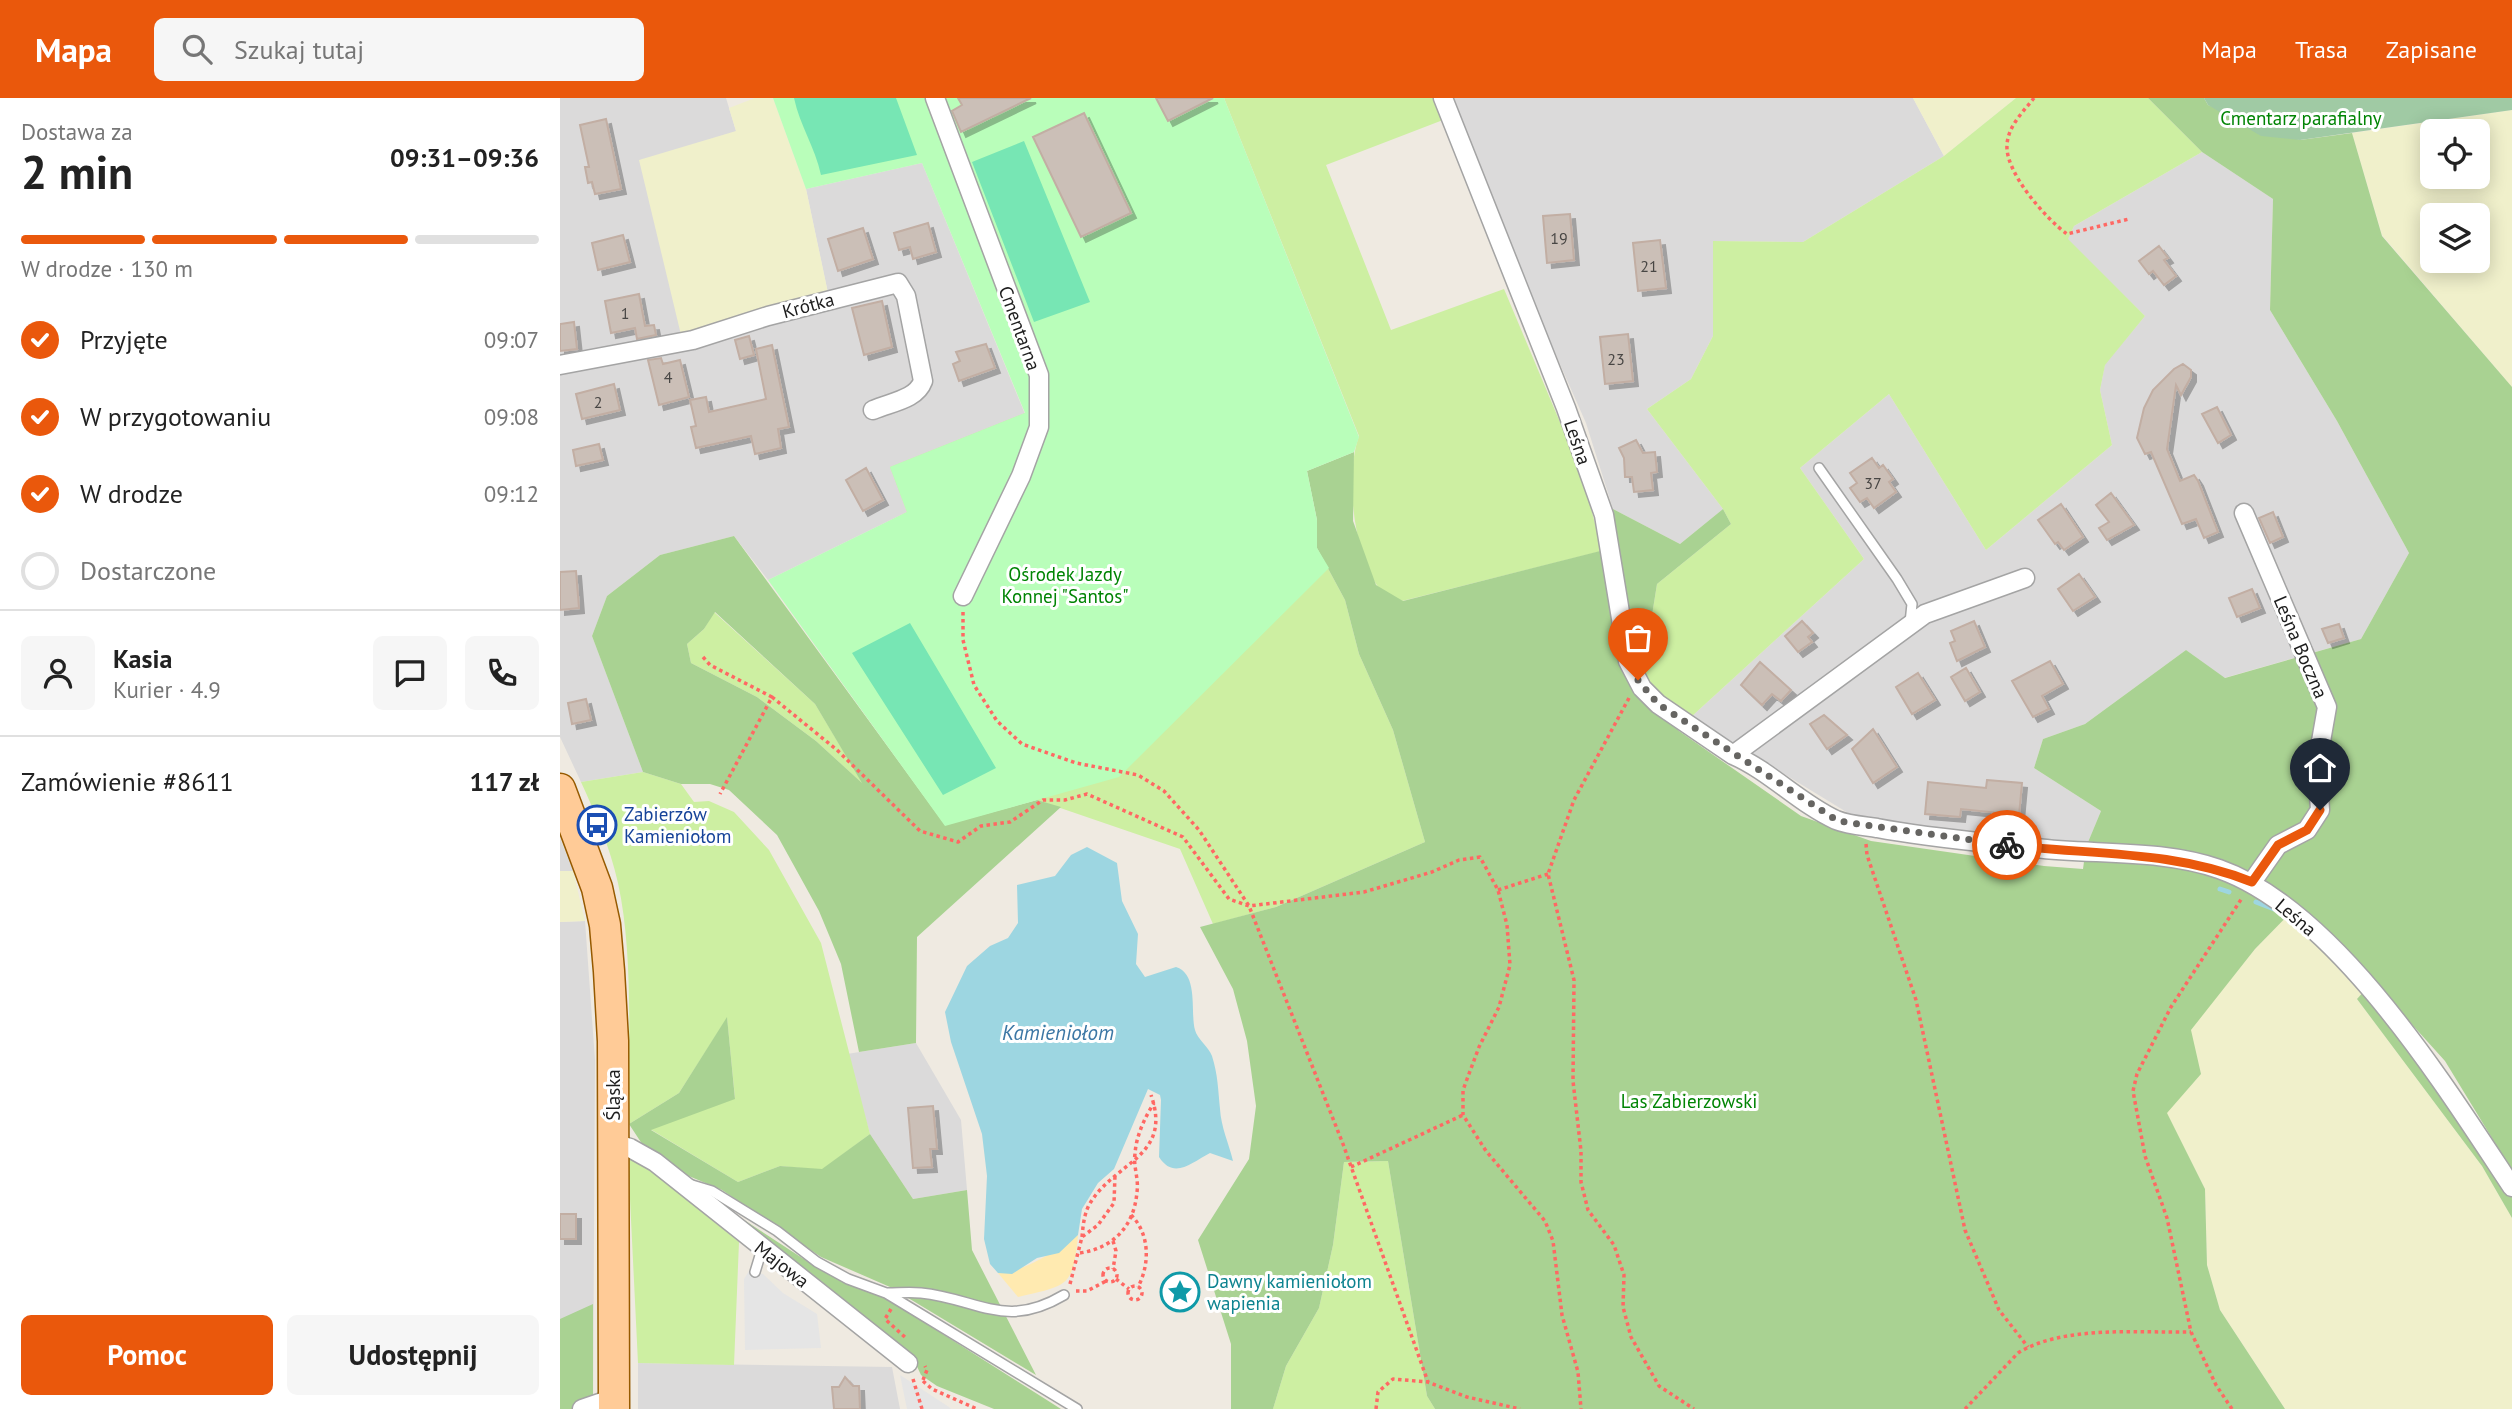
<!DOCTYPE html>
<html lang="pl">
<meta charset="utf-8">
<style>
:root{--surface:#fff;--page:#f6f6f6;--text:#222;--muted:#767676;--line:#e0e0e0;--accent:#ea580c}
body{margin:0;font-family:"PT Sans",sans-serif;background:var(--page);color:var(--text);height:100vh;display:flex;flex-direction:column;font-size:26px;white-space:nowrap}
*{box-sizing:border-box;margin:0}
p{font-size:23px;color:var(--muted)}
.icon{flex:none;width:38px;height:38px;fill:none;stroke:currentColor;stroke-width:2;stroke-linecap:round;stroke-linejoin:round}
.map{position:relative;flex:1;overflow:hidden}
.drawer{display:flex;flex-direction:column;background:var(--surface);width:560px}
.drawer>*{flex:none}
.buttons{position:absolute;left:1860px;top:21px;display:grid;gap:14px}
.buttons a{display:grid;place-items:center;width:70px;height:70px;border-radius:10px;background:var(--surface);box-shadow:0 4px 18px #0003;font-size:35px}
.pin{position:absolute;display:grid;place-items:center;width:60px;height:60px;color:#fff;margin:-72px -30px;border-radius:50% 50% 50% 0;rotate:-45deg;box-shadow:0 0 7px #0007}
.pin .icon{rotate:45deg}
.courier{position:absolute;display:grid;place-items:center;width:70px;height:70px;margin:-35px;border:5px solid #ea580c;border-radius:50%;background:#fff;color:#222;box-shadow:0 2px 9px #0007}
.overview em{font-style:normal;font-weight:700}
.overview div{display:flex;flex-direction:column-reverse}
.overview{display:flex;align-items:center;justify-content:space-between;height:119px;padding:0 21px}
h1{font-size:46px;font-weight:700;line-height:52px}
.bar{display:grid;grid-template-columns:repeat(4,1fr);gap:10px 7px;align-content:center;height:84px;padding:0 21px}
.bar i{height:9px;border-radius:5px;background:var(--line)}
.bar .on{background:var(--accent)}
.bar p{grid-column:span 4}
.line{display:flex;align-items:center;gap:18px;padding:0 21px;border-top:2px solid var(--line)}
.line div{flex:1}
.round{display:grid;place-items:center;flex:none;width:74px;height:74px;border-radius:10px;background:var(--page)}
ol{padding:0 21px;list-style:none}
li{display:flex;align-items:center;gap:21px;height:77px}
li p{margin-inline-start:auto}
li .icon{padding:7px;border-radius:50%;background:var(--accent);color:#fff;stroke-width:4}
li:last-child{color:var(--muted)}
li i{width:38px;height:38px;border:4px solid var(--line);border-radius:50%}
.cta{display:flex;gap:14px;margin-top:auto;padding:14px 21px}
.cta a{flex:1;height:80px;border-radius:10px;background:var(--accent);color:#fff;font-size:28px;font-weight:700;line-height:80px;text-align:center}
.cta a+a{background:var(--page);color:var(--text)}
header{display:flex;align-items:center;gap:42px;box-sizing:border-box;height:98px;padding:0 35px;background:var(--accent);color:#fff}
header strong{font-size:33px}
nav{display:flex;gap:38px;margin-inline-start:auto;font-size:24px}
.search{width:490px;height:63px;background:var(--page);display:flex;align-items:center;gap:18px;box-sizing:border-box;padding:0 24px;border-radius:10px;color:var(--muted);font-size:26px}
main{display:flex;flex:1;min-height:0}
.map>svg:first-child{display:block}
</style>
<header>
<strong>Mapa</strong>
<div class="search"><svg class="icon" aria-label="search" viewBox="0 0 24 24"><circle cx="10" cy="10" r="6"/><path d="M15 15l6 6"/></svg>Szukaj tutaj</div>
<nav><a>Mapa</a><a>Trasa</a><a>Zapisane</a></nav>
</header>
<main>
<section class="drawer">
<div class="overview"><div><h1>2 min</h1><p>Dostawa za</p></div><em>09:31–09:36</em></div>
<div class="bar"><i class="on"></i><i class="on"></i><i class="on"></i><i></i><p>W drodze · 130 m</p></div>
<ol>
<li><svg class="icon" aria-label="check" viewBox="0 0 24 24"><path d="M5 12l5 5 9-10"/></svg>Przyjęte<p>09:07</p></li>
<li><svg class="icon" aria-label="check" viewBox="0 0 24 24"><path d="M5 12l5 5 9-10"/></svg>W przygotowaniu<p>09:08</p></li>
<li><svg class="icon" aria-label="check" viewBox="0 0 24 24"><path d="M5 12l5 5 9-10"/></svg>W drodze<p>09:12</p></li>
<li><i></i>Dostarczone</li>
</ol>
<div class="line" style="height:126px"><a class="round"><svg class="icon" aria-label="person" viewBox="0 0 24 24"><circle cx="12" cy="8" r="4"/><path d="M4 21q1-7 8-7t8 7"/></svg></a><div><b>Kasia</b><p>Kurier · 4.9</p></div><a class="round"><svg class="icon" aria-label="chat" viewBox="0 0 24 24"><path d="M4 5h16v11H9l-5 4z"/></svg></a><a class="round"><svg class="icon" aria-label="phone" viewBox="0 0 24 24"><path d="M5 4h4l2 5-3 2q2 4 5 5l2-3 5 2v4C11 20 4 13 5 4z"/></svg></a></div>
<div class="line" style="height:91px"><div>Zamówienie #8611</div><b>117 zł</b></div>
<div class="cta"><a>Pomoc</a><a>Udostępnij</a></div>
</section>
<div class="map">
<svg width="1952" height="1311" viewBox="0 0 1952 1311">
<defs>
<filter id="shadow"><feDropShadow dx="5" dy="5" stdDeviation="0" flood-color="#0004"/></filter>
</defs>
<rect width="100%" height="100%" fill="#efeae1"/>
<!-- residential -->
<path fill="#dbdada" d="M0,0H166L176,33L268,195L246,91L362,65L465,316L331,369L347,414L208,482L174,438L100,457L47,498L32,538L83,674L21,684L0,639Z
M891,0H1353L1384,58L1243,144L1153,143V238L1131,281L1087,311L1163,411L1120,446L1053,411L1026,325L929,106Z
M1642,54L1713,101L1710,212L1777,323L1849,455L1801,541L1664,580L1626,552L1525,626L1483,641L1474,670L1541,713L1526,749L1332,730L1293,718L1131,619L1304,461L1240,370L1329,296L1426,452L1552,347L1540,292L1545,266L1585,218L1507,142L1514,128Z
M0,740L13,773H0Z
M25,823L35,962L33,1311H0V824Z
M356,945L401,1022L407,1092L353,1101L310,1036L287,956Z
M78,1265L332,1269L340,1311H78Z"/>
<!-- farmland -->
<path fill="#f0f0cb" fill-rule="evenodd" d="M195,0H213L246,91L268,195L122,241L79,62L176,33L169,10Z
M1353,0H1456L1384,58Z
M1952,12V289L1822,137L1792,35ZM1872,33H1918V79H1872ZM1872,117H1918V163H1872Z
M0,773H13L25,823L0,824Z
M1725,820L1806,891L1797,901L1922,1068L1952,1120V1311H1725L1660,1212L1647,1167L1645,1091L1606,1015L1641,976L1630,932L1695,851Z"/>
<!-- grass -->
<path fill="#cdefa2" d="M664,0H874L883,22L766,67L831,232L944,191L1023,379L1042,453L842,503C835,499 820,493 816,486C793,450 785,377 799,338Z
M1456,0H1588L1642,54L1514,128L1508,141L1585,218L1545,267L1540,292L1552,347L1426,452L1329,296L1240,370L1304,461L1131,619L1091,588L1072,557L1089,536L1097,486L1171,426L1163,411L1087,311L1131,281L1153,238V143L1243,144L1384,58Z
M465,315L757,450L785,502L799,556L833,632L865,744L716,809L653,826L620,751L477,702L310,433L347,414L330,369Z
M154,514L255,606L304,687L256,643L197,599L131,565L127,546L144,531Z
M83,674L121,686L134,704L149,703L174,714L209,752L261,845L310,1036L262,1072L220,1068L178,1084L90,1031L175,1000L167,920L119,995L69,1026C68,950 74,858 58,785C50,749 36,717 21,684Z
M68,1060L94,1075L179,1144L174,1267L78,1265Z
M828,1063L867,1298L875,1311H713L726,1268L759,1210L773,1147L784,1064Z"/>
<!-- forest -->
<path fill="#a9d292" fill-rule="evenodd" d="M1588,0H1644L1648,7L1740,42L1792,35L1822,138L1952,289V1073L1885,963L1773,839L1737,808L1695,851L1631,932L1641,976L1607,1015L1645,1091L1647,1167L1660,1212L1725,1311H875L867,1298L828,1063L784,1064L773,1147L759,1210L726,1268L713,1311H671V1246L638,1142L689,1061L696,1008L687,943L673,891L640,829L716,809L865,744L833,632L799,556L785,502L757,450V422L747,373L794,354L793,423L816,487L843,503L1056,449L1053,411L1120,446L1163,411L1171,426L1097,486L1089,536L1072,557L1082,600L1119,633L1241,718L1311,743L1484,768L1523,771L1526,749L1541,713L1474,670L1483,641L1525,626L1626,552L1665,580L1801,541L1849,455L1777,323L1710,212L1713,101L1642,54Z
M174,438L385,727L477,702L501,709L357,839L356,945L299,954L281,866L259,813L217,737L169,692L150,686H121L83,674L32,538L47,498L100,457ZM155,514L255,606L302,685L256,643L197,599L131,565L127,546L144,531Z
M1806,891L1952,1096V1120L1922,1068L1797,901Z
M167,919L175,1001L91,1032L178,1084L220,1068L262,1071L310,1036L353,1101L407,1092L412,1152L476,1277L330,1189L261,1159L162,1092L124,1076L88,1055L69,1026L119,995Z
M146,1097L259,1171L329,1202L501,1311H434L377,1288L361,1277L353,1260Z
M33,1206V1311H0V1221Z"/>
<!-- sand -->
<path fill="#ffeab0" d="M518,1137C513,1191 507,1187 458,1199L438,1175C460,1176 500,1151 518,1137Z"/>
<!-- cemetery -->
<path fill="#a0caa4" d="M1644,0H1952V12L1740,42L1701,38L1648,7Z"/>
<!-- park -->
<path fill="#b9feba" d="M213,0H664L799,339L794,354L747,373L757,422V450L769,470L559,679L385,728L208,482L347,414L330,369L465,315L362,65L246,91Z"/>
<!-- pitch -->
<path fill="#77e6b4" d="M234,0H336L357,57L261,77C255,49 240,28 234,0Z
M464,43L530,204L474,224L412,64Z
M350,525L436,670L383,697L292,555Z"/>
<!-- parking -->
<path fill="#e5e5e5" d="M189,1173L203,1176L223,1195L257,1216L261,1250L185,1252L184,1181Z
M340,1277L389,1309L391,1311H347Z"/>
<!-- water -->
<path fill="#9dd6e1" d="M527,749L557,765L562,803L578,836L576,866L585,879L616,869C639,876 630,915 635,932C637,941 649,949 652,958C658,977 658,992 660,1011C661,1029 669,1046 673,1063L650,1055C631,1065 614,1082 599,1059L601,1002L600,997L588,991L554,1071L538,1085L522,1111L518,1137L499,1155L477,1160L452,1176L438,1175L430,1166L424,1141L427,1078L422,1036L391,944L385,914L407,868L430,848L448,840L458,825L457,787L495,778L511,757Z"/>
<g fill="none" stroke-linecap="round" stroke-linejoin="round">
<!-- stream -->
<path stroke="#9dd6e1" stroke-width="5" d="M1660,791L1669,794
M1696,804L1714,811"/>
</g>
<!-- building -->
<path fill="#cbbfb7" stroke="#c2aea3" stroke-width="2" filter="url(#shadow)" d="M398,0H471L401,34L392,13L402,7Z
M596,0H653L608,23Z
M524,15L571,115L521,139L473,39Z
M46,21L61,91L35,96L32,84L28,85L25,69H29L20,27Z
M1010,116L1014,162L987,165L983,118Z
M368,125L376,154L353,161L350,149L339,152L334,135Z
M303,130L313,161L278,173L268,141Z
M63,137L70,164L38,172L32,145Z
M1100,142L1106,190L1078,193L1073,145Z
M1599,148L1608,160L1604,162L1616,178L1604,187L1593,173L1589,176L1579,163Z
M79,196L85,228L94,227L96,237L77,241L75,230L51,235L45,203Z
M322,203L332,249L304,257L292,210Z
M14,224L17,251L0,253V226Z
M1068,236L1073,283L1045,286L1040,239Z
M189,238L194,257L180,261L175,242Z
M426,246L435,270L399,283L393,266L400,263L396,254Z
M212,247L229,329L218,331L221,350L195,356L191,338L136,350L131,329L136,328L130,302L146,299L149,314L206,301L196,251Z
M101,260L103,266L120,262L129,299L99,307L88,262Z
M1623,266L1631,272V279L1621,297L1616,287L1607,351L1620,383L1634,377L1638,383L1658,434L1644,440L1636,421L1622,426L1591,354L1585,356L1577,340L1584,310L1593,292L1614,271Z
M54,286L60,312L22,321L16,296Z
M1657,309L1671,337L1658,345L1642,316Z
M1076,342L1083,355L1095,354L1097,374L1091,375L1093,392L1074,394L1072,379H1065L1064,360L1059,350Z
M39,346L43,362L16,368L13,352Z
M1312,360L1319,370L1323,367L1333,381L1329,384L1336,394L1314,410L1307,400L1300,404L1290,390L1297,385L1290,375Z
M306,370L323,402L303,413L286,382Z
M1551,395L1574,427L1547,442L1539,430L1549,424L1536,407Z
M1501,406L1523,439L1504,452L1498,444L1495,446L1478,422Z
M1713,414L1723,439L1710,445L1699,420Z
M16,473L19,510L0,512V474Z
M1519,476L1535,499L1513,513L1498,491Z
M1692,491L1700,510L1677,519L1669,500Z
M1242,523L1253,535L1248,539L1252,544L1238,554L1225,538Z
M1414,523L1425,549L1397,563L1390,545L1395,543L1391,533Z
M1779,526L1784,540L1768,545L1762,531Z
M1490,563L1503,586L1482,598L1489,611L1473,619L1452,583Z
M1200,564L1231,592L1221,603L1212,596L1202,607L1181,587Z
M1406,570L1420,594L1405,603L1391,579Z
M1358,575L1375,602L1352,616L1336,589Z
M26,601L31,622L12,626L8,605Z
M1264,617L1287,637L1267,651L1250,626Z
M1313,631L1337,669L1313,685L1292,651Z
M1427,682L1462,685L1459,717L1401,711L1400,719L1365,716L1368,684L1426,690Z
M373,1008L377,1051H370L372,1069L353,1070L348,1010Z
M0,1116H16V1141H0Z
M285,1279L293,1288H299L300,1311H274L272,1289H279Z"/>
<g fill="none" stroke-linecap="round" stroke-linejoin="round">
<defs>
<path id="service" d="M1259,370L1337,481L1352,506L1350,525
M132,1087L152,1093L217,1133L257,1164L288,1181L326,1195L517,1311
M195,1174L202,1151
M328,1195C338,1195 350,1194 361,1195C419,1201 445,1232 504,1197"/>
<path id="minor" d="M375,0L479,277V329L461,378L403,498
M883,0L1006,310L1044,417L1068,563L1082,590L1098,606L1173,657L1365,516L1465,480
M0,267L133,242L208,218L338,185L346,198L363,283C356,302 331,304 313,312
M1684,415L1767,609L1757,666L1760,712L1747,732L1718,747L1692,784
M1173,657C1210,673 1239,705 1276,722C1288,727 1304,728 1317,730C1369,740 1422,744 1475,750C1535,757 1602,751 1659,771C1776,812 1885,988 1952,1089
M53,1045L70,1050L95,1064L348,1265
M22,1311L54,1300"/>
<path id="primary" d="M0,691L37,790L45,827L49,873L53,943L54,1311"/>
</defs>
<!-- service casing -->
<use href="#service" stroke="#a4a4a4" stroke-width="12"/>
<!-- minor casing -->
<use href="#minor" stroke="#a4a4a4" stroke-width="21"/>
<!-- primary casing -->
<use href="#primary" stroke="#965a00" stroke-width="33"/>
<!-- path -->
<path stroke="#ff6863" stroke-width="3.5" stroke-dasharray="3.5 3.5" stroke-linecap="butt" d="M1474,0C1463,14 1448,28 1447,47C1445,74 1485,120 1507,136L1569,121
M403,514V542L414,587L437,623L462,646L516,665L578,677L604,693L639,732L689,808L783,1046L868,1284
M143,559L150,567L212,599L160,696
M212,599L277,652L360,733L398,744L421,728L450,724L483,702H505L527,696L623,739L669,801L689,808L804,794L872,774L899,762L920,759L938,792L947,827L950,867L939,909L919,949L903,992V1017L926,1053L985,1123L993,1143L1002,1217L1018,1274L1021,1311
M1069,600L1014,702L988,776L1014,882L1013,983L1021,1053V1084L1028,1112L1054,1147L1064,1177L1063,1209L1071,1239L1099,1288L1134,1311
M1306,746L1307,757L1356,902L1405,1132L1439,1212L1468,1249
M938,792L988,776
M791,1069L903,1017
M571,1117C590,1136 590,1166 578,1189
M522,1139C523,1128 524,1117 529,1107C554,1063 613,1060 591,997
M553,1143L556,1153L553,1171
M520,1155C553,1150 574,1129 577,1094C579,1081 573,1068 575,1056C576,1038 585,1019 594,1005
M543 1177a7 7 0 1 1 14 0a7 7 0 1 1-14 0Z
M556,1181L569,1191
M510,1186L522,1139L538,1127L554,1105L555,1077
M568 1195a7 7 0 1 1 14 0a7 7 0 1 1-14 0Z
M516,1193H527L546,1183
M331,1211L325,1221L347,1241
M353,1281L362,1311
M363,1282L367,1272L365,1268
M363,1283L372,1291L417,1311
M816,1311L818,1294L833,1281L868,1284L907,1299L960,1311
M1405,1311L1458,1255C1503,1227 1579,1235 1631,1234
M1672,1311L1656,1287L1631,1234L1607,1120L1585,1058L1573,993L1577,976L1611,909L1682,800"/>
<!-- service -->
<use href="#service" stroke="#fff" stroke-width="9"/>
<!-- minor -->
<use href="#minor" stroke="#fff" stroke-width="18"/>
<!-- primary -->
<use href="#primary" stroke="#ffcb97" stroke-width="30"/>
</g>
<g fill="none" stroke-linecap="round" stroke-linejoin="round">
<!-- done -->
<path stroke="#666562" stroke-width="7" stroke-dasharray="0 12.6" d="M1078,582L1098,606L1278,723L1447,747"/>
<!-- route -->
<path stroke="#ea580c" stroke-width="9" d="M1447,747C1530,757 1613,752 1692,784L1718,747L1747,732L1760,712"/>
</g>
<!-- icons -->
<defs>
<symbol id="bus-ring" viewBox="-11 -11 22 22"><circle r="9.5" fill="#fff" stroke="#1a4fb4" stroke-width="1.5"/><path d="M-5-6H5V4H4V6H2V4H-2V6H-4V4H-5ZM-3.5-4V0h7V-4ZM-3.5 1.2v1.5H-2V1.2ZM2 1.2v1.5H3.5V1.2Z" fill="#1a4fb4"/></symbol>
<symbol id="sight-ring" viewBox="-11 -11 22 22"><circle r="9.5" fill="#fff" stroke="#0f9aa8" stroke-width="1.5"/><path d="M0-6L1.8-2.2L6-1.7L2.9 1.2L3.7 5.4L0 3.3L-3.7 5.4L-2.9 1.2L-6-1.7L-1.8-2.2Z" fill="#0f9aa8"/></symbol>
</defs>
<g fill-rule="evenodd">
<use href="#bus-ring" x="15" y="705" width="44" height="44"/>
<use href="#sight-ring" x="598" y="1172" width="44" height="44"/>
</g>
<g text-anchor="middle" stroke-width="6" stroke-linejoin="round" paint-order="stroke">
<!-- number labels -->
<g font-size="16" fill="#484644">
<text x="999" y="146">19</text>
<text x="1089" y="174">21</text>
<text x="65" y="221">1</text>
<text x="1056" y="267">23</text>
<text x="108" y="285">4</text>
<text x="38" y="310">2</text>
<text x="1313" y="391">37</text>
</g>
<!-- park labels -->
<g font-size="19" fill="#018404" stroke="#fff">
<text x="1741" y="27">Cmentarz parafialny</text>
<text x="505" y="483">Ośrodek Jazdy<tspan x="505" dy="22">Konnej "Santos"</tspan></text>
<text x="1129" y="1010">Las Zabierzowski</text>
</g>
<!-- street labels -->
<g font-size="19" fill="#1d1d1d" stroke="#fff">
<text transform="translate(248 207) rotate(-15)" y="7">Krótka</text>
<text transform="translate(460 230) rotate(70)" y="7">Cmentarna</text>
<text transform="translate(1018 344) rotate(71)" y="7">Leśna</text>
<text transform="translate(1741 549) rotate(67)" y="7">Leśna Boczna</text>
<text transform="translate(1736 819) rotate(40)" y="7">Leśna</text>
<text transform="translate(53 997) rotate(-90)" y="7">Śląska</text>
<text transform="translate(222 1166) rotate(38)" y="7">Majowa</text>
</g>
<!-- transit labels -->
<g font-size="19" fill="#164399" stroke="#fff" text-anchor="start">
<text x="64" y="723">Zabierzów<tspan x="64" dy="22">Kamieniołom</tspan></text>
</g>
<!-- culture labels -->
<g font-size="19" fill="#0d838f" stroke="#fff" text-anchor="start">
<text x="647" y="1190">Dawny kamieniołom<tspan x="647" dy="22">wapienia</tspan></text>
</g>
<!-- water labels -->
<g font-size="21" font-style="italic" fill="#3c77a5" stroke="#fff">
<text x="498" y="942">Kamieniołom</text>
</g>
</g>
</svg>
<div class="buttons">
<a><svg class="icon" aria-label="locate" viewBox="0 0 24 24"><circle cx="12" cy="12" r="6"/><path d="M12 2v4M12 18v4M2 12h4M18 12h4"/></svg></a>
<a><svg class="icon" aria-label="layers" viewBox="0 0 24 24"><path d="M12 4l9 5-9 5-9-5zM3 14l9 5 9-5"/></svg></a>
</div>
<div class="pin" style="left:1078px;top:582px;background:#ea580c"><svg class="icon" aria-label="bag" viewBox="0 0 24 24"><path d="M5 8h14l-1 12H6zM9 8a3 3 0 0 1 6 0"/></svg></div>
<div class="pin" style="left:1760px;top:712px;background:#1f2937"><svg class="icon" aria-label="home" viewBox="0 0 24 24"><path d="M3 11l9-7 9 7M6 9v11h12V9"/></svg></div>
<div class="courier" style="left:1447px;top:747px"><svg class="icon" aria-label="bike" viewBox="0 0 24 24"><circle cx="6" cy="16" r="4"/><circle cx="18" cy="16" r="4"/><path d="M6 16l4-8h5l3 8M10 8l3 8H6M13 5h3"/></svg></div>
</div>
</main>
